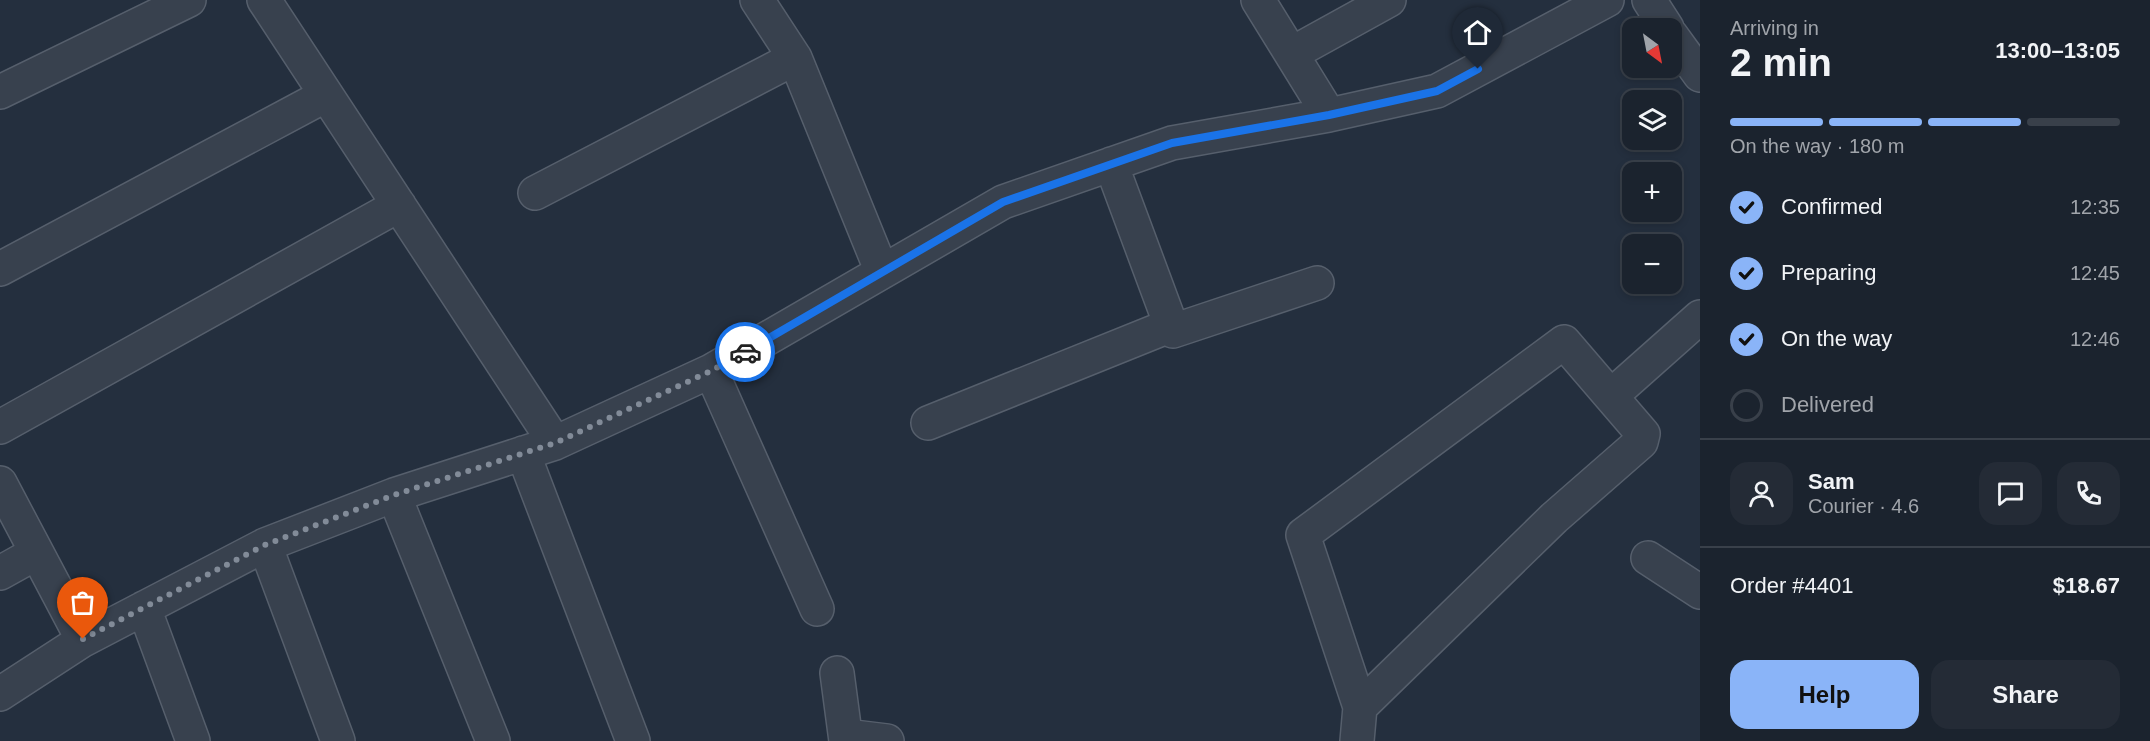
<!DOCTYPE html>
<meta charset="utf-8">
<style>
:root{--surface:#1b232e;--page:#242b36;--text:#f1f3f6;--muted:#a0a4aa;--line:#39404a;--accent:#8ab4f8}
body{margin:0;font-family:Helvetica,sans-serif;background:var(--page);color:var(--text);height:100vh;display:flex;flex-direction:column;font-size:22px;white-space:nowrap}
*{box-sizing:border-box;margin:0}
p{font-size:20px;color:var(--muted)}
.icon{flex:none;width:33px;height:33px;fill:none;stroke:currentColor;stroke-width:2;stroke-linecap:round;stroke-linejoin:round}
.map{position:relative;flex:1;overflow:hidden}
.panel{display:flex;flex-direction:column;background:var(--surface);width:450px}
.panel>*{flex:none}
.needle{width:39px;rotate:148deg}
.buttons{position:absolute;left:1622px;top:18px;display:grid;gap:12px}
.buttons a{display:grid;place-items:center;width:60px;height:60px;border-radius:12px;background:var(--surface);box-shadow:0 3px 9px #0003,0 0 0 2px var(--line);font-size:30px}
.pin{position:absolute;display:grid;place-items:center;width:51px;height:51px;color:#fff;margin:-62px -26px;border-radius:50% 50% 50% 0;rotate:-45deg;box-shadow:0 0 6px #0007}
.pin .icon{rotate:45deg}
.courier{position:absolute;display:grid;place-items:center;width:60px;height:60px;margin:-30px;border:4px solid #1a73e8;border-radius:50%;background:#fff;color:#222;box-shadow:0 2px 8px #0007}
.overview em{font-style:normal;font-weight:700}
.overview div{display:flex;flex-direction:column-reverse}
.overview{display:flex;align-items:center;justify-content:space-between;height:102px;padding:0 30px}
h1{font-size:39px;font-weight:700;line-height:45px}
.bar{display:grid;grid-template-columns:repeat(4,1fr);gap:9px 6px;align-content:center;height:72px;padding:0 30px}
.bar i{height:8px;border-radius:4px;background:var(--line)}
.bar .active{background:var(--accent)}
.bar p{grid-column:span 4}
.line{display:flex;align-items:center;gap:15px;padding:0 30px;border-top:2px solid var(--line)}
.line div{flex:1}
.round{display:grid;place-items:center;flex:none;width:63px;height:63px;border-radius:18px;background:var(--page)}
ol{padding:0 30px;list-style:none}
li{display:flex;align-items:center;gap:18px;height:66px}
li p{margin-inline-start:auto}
li .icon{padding:6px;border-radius:50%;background:var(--accent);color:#111;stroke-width:4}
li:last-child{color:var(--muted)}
li i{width:33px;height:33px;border:3px solid var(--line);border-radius:50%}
.cta{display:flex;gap:12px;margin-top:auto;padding:12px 30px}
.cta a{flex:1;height:69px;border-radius:18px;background:var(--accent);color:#111;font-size:24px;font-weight:700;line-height:69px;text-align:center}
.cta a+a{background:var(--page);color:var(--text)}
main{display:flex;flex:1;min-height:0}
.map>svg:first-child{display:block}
</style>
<main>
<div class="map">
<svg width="1700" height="741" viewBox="0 0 1700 741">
<rect width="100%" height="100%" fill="#242f3e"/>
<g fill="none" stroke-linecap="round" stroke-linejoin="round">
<defs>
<path id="minor" d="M264,0L555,443
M757,0L795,58L882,272
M1258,0L1329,115
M1649,0L1667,28
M1671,35L1700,75
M1293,53L1389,0
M0,92L189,0
M1111,164L1173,331L1317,283
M535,193L795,58
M0,269L326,95
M711,371L817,609
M1611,396L1700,317
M928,423L1169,326
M0,427L399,205
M523,453L633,741
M0,483L83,640
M394,495L493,741
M265,545L338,741
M1648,558L1700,592
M0,573L36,553
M144,608L193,741
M837,673L846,741
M0,694L83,640L265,545L394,495L555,443L711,371L1003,202L1172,143L1329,115L1437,91L1607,0
M846,736L887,741
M1357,741L1360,707L1303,535L1564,342L1643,434L1641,442L1554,518L1360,707"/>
</defs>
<!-- minor casing -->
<use href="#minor" stroke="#565f6c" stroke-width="36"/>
<!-- minor -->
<use href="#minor" stroke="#38414e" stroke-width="33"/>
</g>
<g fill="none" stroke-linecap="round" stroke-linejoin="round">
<!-- done -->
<path stroke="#828b98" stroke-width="6" stroke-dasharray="0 10.8" d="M83,639L265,545L394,495L555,443L711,371L745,352"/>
<!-- route -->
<path stroke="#1a73e8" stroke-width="8" d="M745,352L1003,202L1172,143L1329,115L1437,91L1478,69"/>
</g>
</svg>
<div class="buttons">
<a><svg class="needle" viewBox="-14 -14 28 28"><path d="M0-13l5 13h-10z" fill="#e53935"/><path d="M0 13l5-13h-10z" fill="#a0a4aa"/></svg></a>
<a><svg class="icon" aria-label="layers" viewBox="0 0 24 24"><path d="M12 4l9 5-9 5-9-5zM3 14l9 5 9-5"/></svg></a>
<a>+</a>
<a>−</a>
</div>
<div class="pin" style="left:83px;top:639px;background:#ea580c"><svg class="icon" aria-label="bag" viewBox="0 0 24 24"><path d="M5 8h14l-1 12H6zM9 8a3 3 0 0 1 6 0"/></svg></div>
<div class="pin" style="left:1478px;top:69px;background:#1f2937"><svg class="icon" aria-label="home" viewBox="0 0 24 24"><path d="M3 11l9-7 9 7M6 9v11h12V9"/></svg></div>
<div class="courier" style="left:745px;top:352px"><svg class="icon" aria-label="car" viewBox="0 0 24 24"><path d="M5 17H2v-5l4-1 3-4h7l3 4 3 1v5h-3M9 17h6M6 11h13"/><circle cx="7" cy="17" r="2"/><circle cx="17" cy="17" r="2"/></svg></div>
</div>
<section class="panel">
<div class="overview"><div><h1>2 min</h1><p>Arriving in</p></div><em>13:00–13:05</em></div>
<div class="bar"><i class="active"></i><i class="active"></i><i class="active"></i><i></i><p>On the way · 180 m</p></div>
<ol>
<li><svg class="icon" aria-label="check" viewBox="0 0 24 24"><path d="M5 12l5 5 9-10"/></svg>Confirmed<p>12:35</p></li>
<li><svg class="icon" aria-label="check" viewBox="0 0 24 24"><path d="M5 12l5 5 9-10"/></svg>Preparing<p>12:45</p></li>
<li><svg class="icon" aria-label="check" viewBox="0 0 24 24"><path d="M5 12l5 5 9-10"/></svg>On the way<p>12:46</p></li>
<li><i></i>Delivered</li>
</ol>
<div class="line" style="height:108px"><a class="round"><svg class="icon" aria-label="person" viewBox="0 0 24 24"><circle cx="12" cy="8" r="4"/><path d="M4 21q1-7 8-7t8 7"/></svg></a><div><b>Sam</b><p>Courier · 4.6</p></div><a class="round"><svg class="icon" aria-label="chat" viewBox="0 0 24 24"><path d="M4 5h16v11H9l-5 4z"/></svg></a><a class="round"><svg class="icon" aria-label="phone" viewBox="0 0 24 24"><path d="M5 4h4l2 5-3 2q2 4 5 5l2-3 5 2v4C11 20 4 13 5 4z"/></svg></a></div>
<div class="line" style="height:78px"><div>Order #4401</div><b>$18.67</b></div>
<div class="cta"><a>Help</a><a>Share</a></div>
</section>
</main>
